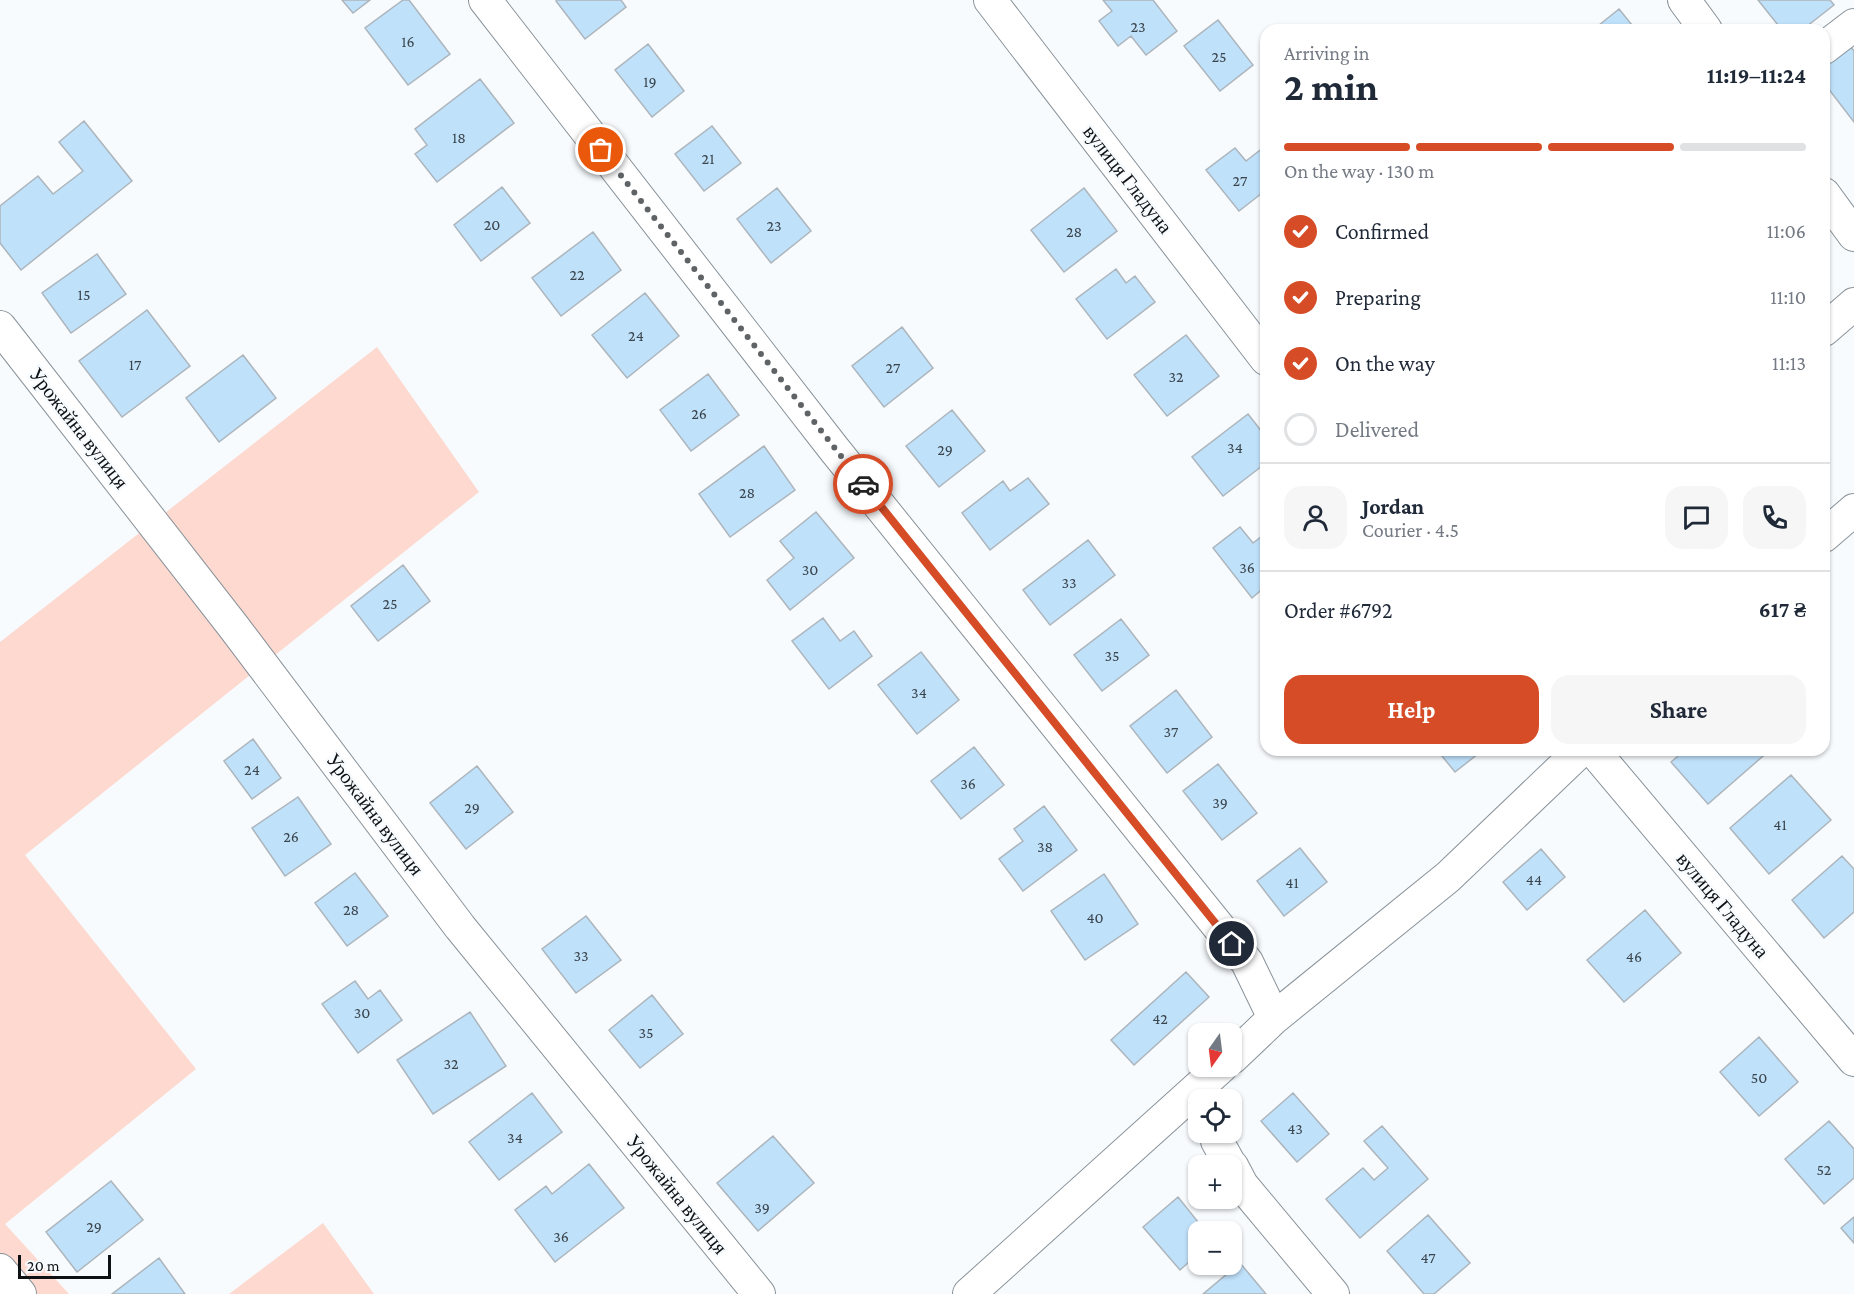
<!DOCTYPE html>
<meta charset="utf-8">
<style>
:root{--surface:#fff;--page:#f6f6f7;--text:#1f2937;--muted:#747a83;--line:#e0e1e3;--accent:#d54c27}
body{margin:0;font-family:"Crimson Pro",serif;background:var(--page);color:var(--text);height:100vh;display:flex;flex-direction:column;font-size:22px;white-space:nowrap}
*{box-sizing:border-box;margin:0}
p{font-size:20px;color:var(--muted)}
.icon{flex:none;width:33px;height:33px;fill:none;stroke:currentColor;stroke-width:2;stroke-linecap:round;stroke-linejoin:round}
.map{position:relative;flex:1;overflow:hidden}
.side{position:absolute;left:1260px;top:24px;width:570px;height:732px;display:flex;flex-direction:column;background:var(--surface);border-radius:18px;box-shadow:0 2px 4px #0004}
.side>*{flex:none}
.needle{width:39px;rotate:194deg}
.tools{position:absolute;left:1188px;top:1023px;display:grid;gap:12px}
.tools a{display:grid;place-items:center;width:54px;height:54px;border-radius:12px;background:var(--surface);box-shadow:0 2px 4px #0004;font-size:30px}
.scale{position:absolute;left:18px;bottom:15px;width:93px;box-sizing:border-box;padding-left:6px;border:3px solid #0e1113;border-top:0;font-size:16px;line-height:21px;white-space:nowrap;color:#0e1113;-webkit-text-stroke:4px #f7fbfe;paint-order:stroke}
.pin{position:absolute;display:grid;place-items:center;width:51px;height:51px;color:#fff;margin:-26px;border:3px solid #fff;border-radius:50%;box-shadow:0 2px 6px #0007}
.courier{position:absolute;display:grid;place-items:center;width:60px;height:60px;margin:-30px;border:4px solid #d54c27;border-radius:50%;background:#fff;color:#222;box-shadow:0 2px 8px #0007}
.head em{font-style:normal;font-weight:700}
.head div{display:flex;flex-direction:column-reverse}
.head{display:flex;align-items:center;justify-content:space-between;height:102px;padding:0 24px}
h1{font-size:39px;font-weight:700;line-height:45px}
.bar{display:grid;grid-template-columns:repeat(4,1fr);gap:9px 6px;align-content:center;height:72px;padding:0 24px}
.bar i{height:8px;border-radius:4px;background:var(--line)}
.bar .selected{background:var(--accent)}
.bar p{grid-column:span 4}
.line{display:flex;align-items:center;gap:15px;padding:0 24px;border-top:2px solid var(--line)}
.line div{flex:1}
.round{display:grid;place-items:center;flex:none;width:63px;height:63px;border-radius:18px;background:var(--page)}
ol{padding:0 24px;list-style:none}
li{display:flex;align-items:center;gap:18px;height:66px}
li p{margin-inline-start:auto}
li .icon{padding:6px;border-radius:50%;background:var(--accent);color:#fff;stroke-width:4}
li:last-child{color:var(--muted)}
li i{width:33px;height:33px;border:3px solid var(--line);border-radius:50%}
.primary-button{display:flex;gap:12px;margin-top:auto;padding:12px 24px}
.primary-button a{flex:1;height:69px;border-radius:18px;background:var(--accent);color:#fff;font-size:24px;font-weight:700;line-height:69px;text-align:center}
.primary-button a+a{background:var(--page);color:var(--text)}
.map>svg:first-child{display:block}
</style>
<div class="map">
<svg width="1854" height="1294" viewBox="0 0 1854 1294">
<rect width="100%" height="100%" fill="#f7fbfe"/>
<!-- green -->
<path fill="#fdd9d0" d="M377,347L479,492L25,855L196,1069L5,1224L69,1294H0V642Z
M323,1223L374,1294H229Z"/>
<!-- building -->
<path fill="#c0e1fa" stroke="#acb5bc" stroke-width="1.5" d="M342,0H370L353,13Z
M403,0H409L450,54L408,85L365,28Z
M557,0H621L626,7L585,39L556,1Z
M1103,0H1153L1177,31L1146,55L1131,36L1118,46L1099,21L1112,11Z
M1758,0H1830L1834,5L1802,30H1782Z
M1619,9L1636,30H1593Z
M1218,20L1253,65L1220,91L1184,46Z
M648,44L684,91L652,117L615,70Z
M1849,45L1854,51V122L1824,83V64Z
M480,79L514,123L437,182L415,154L427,145L415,129Z
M84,121L132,181L21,270L0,243V206L38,176L53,194L83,171L59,142Z
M712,126L741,163L704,191L675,154Z
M1264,147L1266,150V190L1239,211L1206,170L1235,148L1246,161Z
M502,187L530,223L481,261L454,225Z
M777,188L811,231L771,263L737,219Z
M1084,188L1117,231L1064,272L1031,230Z
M593,232L621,270L561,316L532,278Z
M97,254L126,294L71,333L42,293Z
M1116,269L1126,283L1135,276L1155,302L1107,339L1076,299Z
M645,293L679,336L627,378L592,335Z
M147,310L190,366L122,417L79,361Z
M902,327L933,368L884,407L852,366Z
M1186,335L1219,376L1167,416L1134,375Z
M243,355L276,398L219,442L186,398Z
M708,374L739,415L691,451L660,410Z
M952,410L985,451L939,487L906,446Z
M1248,414L1266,437V463L1223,496L1192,457Z
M764,446L795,490L730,537L699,494Z
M1028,478L1049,504L990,550L962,513L1003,481L1010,491Z
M816,512L854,558L790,610L767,580L794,558L780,541Z
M1240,527L1253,543L1266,533V586L1252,598L1213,548Z
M1088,540L1115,575L1050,625L1023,590Z
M403,565L430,601L378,641L351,606Z
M823,618L840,641L854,631L872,656L829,689L792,641Z
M1121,619L1149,655L1102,691L1074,655Z
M921,652L959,700L917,734L878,685Z
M1176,690L1212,737L1167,773L1130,726Z
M253,739L281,778L252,799L224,761Z
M974,747L1004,785L961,819L931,781Z
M1437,750H1483L1455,772Z
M1685,750H1770L1708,804L1671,762Z
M1218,764L1257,813L1222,840L1183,791Z
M477,766L513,812L466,849L430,803Z
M1791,775L1831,820L1769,874L1730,828Z
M298,797L331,844L285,876L252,828Z
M1044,806L1077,850L1023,891L999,859L1023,841L1014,829Z
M1300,848L1327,882L1284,916L1257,881Z
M1541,849L1565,877L1527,910L1503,882Z
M1842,856L1854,869V912L1824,938L1792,900Z
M355,873L388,916L347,946L315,903Z
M1104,874L1138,924L1085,960L1051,911Z
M1645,910L1681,953L1624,1002L1587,960Z
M586,916L621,960L576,993L542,949Z
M1186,972L1209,997L1134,1065L1111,1040Z
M355,981L368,999L380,990L402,1020L358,1053L322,1004Z
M652,995L683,1034L640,1068L609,1030Z
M470,1012L506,1066L433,1114L397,1060Z
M1759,1037L1798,1082L1759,1116L1720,1072Z
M532,1093L562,1132L499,1180L469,1142Z
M1293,1093L1329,1134L1297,1162L1261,1121Z
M1829,1121L1854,1149V1178L1824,1204L1785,1159Z
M1382,1126L1428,1179L1360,1238L1326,1199L1363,1168L1374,1180L1388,1168L1364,1141Z
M773,1136L814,1183L758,1231L717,1183Z
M589,1164L624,1208L555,1262L515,1210L546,1186L552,1194Z
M111,1181L143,1220L77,1272L46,1232Z
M1178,1197L1206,1232H1198V1254L1180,1270L1143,1227Z
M1428,1215L1470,1263L1434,1294H1424L1387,1251Z
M1854,1217V1243L1841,1228Z
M159,1258L185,1294H112Z
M1240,1263L1266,1294H1203Z"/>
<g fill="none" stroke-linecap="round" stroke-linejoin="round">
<defs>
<path id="minor" d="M485,0L834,449L1247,962L1274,1018
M990,0L1266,359
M1684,0L1706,30
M1824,48L1854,25
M1824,194L1854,235
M0,327L233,626L460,927L759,1294
M1824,330L1854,304
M1824,536L1854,510
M1593,750L1854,1060
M1232,1058L1274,1018L1448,877L1581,750
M1216,1132L1217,1141L1231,1166
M1232,1166L1242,1185L1333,1294
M0,1270L20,1294
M969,1294L1222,1066"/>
</defs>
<!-- minor casing -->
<use href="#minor" stroke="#899299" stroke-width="34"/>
<!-- minor -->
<use href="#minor" stroke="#fff" stroke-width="32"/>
</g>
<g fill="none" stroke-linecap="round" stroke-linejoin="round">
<!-- done -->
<path stroke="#606365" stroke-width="6" stroke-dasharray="0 10.8" d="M601,150L863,484"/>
<!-- route -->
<path stroke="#d54c27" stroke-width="8" d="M863,484L1232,944"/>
</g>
<g text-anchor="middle" stroke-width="5" stroke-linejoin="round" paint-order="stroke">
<!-- number labels -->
<g font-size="16" fill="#3a454d">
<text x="1138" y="32">23</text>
<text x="408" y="47">16</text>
<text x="1219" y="62">25</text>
<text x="650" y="87">19</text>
<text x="459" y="143">18</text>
<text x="708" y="164">21</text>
<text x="1240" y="186">27</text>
<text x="492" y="230">20</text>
<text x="774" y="231">23</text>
<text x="1074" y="237">28</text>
<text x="577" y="280">22</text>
<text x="84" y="300">15</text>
<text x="636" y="341">24</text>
<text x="135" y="370">17</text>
<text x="893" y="373">27</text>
<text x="1176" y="382">32</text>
<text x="699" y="419">26</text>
<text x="1235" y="453">34</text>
<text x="945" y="455">29</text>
<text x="747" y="498">28</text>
<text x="1247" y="573">36</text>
<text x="810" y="575">30</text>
<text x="1069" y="588">33</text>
<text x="390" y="609">25</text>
<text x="1112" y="661">35</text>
<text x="919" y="698">34</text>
<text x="1171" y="737">37</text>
<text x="252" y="775">24</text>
<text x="968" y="789">36</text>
<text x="1220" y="808">39</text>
<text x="472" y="813">29</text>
<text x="1780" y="830">41</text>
<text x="291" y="842">26</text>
<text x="1045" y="852">38</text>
<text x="1534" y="885">44</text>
<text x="1292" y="888">41</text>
<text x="351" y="915">28</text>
<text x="1095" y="923">40</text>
<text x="581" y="961">33</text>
<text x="1634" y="962">46</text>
<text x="362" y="1018">30</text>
<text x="1160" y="1024">42</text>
<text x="646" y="1038">35</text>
<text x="451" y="1069">32</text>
<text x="1759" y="1083">50</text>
<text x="1295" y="1134">43</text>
<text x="515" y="1143">34</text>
<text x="1824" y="1175">52</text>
<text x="762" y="1213">39</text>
<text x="94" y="1232">29</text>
<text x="561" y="1242">36</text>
<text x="1428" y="1263">47</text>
</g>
<!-- street labels -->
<g font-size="20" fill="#0e1113" stroke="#f7fbfe">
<text transform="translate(1128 179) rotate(52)" y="7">вулиця Гладуна</text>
<text transform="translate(79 428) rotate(52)" y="7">Урожайна вулиця</text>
<text transform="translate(375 814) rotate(53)" y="7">Урожайна вулиця</text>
<text transform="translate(1723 905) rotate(50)" y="7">вулиця Гладуна</text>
<text transform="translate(677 1194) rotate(51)" y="7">Урожайна вулиця</text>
</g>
</g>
</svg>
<div class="tools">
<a><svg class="needle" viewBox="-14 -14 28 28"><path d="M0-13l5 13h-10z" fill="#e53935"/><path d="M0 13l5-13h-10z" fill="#747a83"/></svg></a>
<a><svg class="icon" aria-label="locate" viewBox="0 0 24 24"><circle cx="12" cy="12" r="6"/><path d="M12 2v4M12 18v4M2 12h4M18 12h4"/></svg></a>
<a>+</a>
<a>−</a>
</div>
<div class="scale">20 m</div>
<div class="pin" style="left:601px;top:150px;background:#ea580c"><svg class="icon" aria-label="bag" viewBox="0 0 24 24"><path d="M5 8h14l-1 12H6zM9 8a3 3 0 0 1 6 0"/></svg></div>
<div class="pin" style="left:1232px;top:944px;background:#1f2937"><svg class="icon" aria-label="home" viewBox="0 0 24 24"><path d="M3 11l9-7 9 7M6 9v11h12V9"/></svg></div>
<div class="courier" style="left:863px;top:484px"><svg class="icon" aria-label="car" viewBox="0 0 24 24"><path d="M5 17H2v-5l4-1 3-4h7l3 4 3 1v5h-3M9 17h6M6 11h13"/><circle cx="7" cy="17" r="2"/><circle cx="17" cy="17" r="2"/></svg></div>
<section class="side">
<div class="head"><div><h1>2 min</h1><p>Arriving in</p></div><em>11:19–11:24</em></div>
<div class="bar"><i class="selected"></i><i class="selected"></i><i class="selected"></i><i></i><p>On the way · 130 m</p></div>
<ol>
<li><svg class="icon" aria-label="check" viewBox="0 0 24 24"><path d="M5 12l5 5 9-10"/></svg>Confirmed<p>11:06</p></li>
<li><svg class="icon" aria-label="check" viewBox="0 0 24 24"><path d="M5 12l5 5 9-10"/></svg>Preparing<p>11:10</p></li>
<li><svg class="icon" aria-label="check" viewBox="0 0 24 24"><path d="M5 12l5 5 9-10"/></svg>On the way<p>11:13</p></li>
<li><i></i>Delivered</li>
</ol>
<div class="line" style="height:108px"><a class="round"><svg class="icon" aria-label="person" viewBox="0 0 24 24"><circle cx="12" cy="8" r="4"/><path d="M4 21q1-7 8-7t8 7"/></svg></a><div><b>Jordan</b><p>Courier · 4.5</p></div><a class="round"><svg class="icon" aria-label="chat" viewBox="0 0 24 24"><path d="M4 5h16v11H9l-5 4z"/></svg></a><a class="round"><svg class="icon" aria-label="phone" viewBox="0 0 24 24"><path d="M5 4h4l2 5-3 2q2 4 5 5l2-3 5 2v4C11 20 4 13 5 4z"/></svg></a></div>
<div class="line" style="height:78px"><div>Order #6792</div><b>617 ₴</b></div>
<div class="primary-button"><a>Help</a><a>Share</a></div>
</section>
</div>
